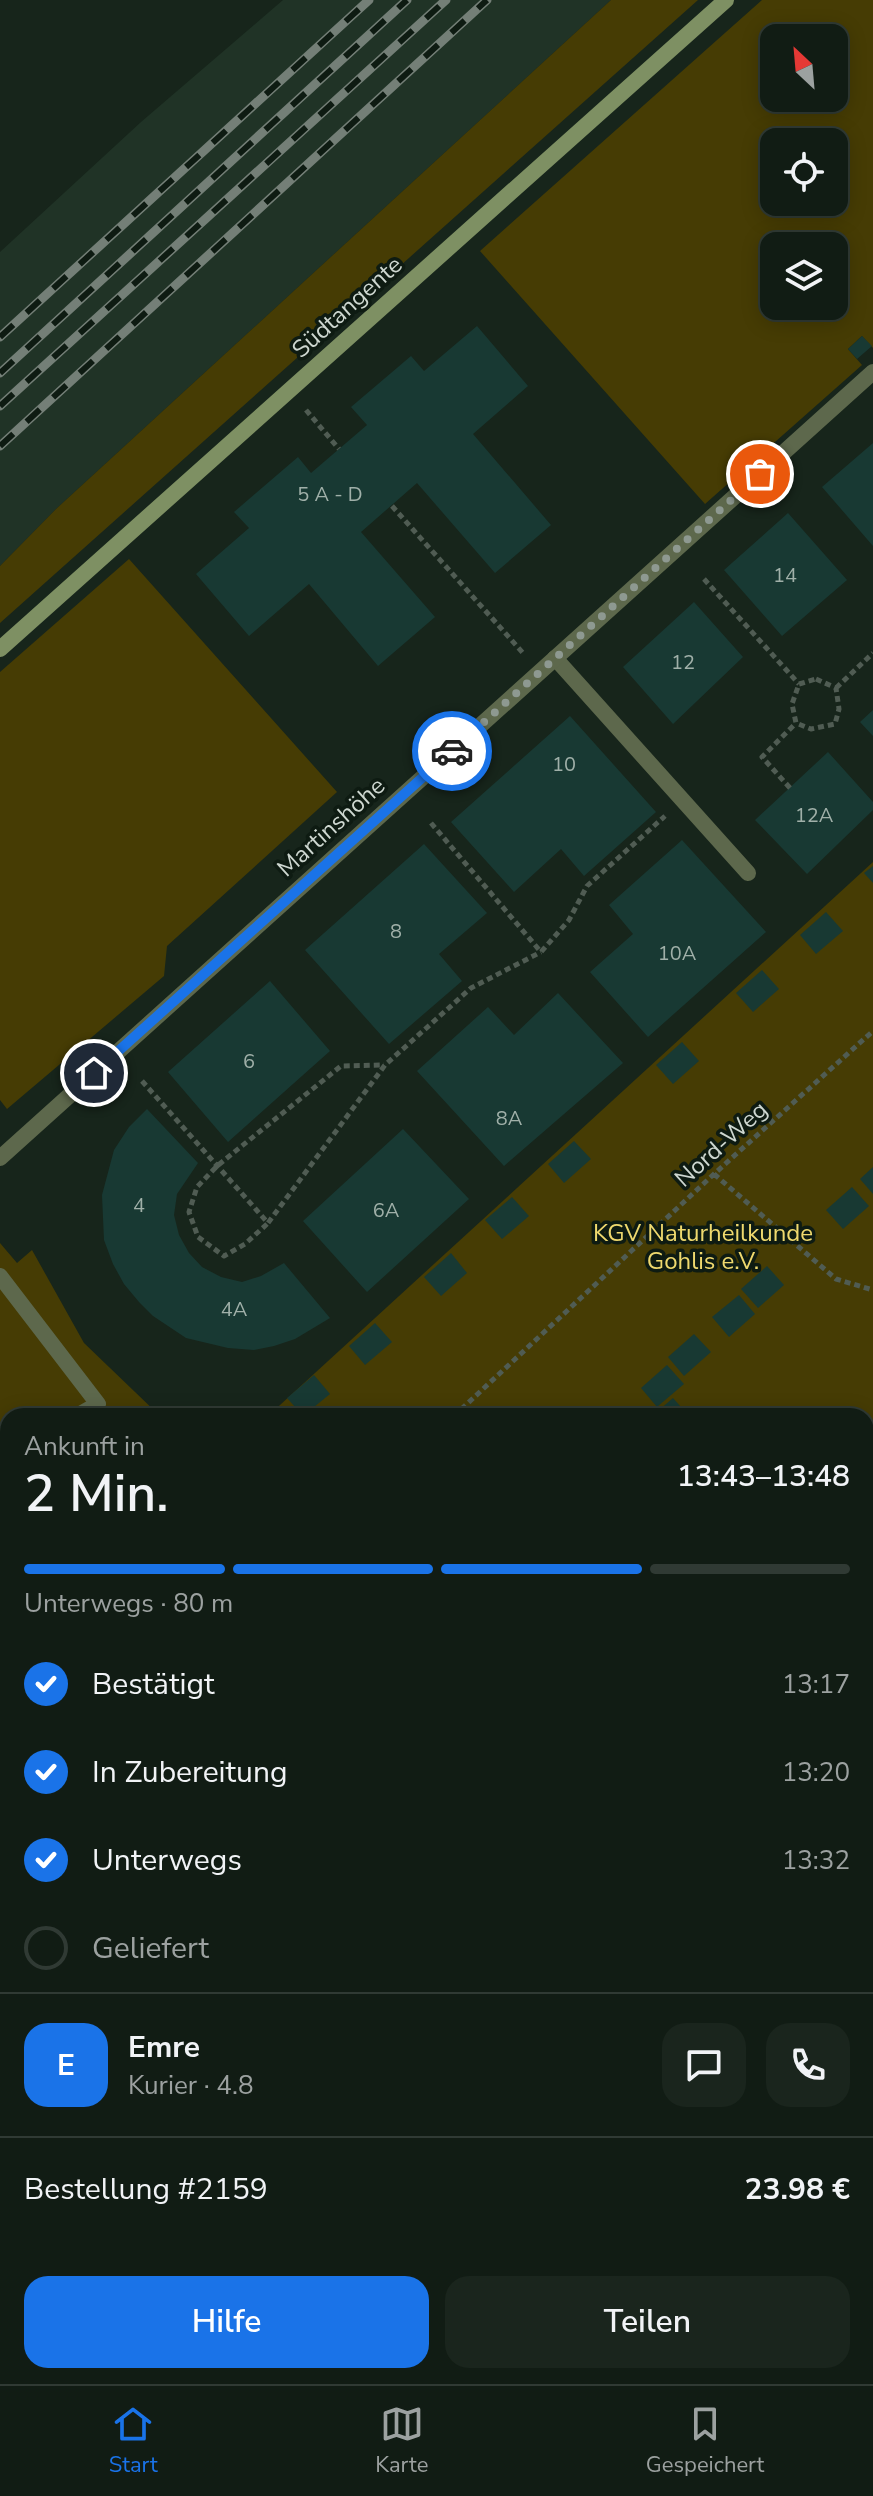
<!DOCTYPE html>
<html lang="de">
<meta charset="utf-8">
<style>
:root{--surface:#111c14;--page:#1a251d;--text:#f1f3f6;--muted:#9ca1a0;--line:#303a34;--accent:#1a73e8}
body{margin:0;font-family:"Nunito Sans",sans-serif;background:var(--page);color:var(--text);height:100vh;display:flex;flex-direction:column;font-size:30px;white-space:nowrap}
*{box-sizing:border-box;margin:0}
p{font-size:26px;color:var(--muted)}
.icon{flex:none;width:44px;height:44px;fill:none;stroke:currentColor;stroke-width:2;stroke-linecap:round;stroke-linejoin:round}
.map{position:relative;flex:1;overflow:hidden}
.drawer{position:absolute;left:0px;top:1408px;width:874px;height:976px;display:flex;flex-direction:column;background:var(--surface);border-radius:24px 24px 0 0;box-shadow:0 4px 20px #0003,0 0 0 2px var(--line)}
.drawer>*{flex:none}
.needle{width:52px;rotate:334deg}
.controls{position:absolute;left:760px;top:24px;display:grid;gap:16px}
.controls a{display:grid;place-items:center;width:88px;height:88px;border-radius:16px;background:var(--surface);box-shadow:0 4px 20px #0003,0 0 0 2px var(--line);font-size:40px}
.pin{position:absolute;display:grid;place-items:center;width:68px;height:68px;color:#fff;margin:-34px;border:4px solid #fff;border-radius:50%;box-shadow:0 2px 8px #0007}
.courier{position:absolute;display:grid;place-items:center;width:80px;height:80px;margin:-40px;border:6px solid #1a73e8;border-radius:50%;background:#fff;color:#222;box-shadow:0 2px 10px #0007}
.overview em{font-style:normal;font-weight:600}
.overview div{display:flex;flex-direction:column-reverse}
.overview{display:flex;align-items:center;justify-content:space-between;height:136px;padding:0 24px}
h1{font-size:52px;font-weight:600;line-height:60px}
.bar{display:grid;grid-template-columns:repeat(4,1fr);gap:12px 8px;align-content:center;height:96px;padding:0 24px}
.bar i{height:10px;border-radius:6px;background:var(--line)}
.bar .selected{background:var(--accent)}
.bar p{grid-column:span 4}
.line{display:flex;align-items:center;gap:20px;padding:0 24px;border-top:2px solid var(--line)}
.line div{flex:1}
.round{display:grid;place-items:center;flex:none;width:84px;height:84px;border-radius:24px;background:var(--page)}
ol{padding:0 24px;list-style:none}
li{display:flex;align-items:center;gap:24px;height:88px}
li p{margin-inline-start:auto}
li .icon{padding:8px;border-radius:50%;background:var(--accent);color:#fff;stroke-width:4}
li:last-child{color:var(--muted)}
li i{width:44px;height:44px;border:4px solid var(--line);border-radius:50%}
.action{display:flex;gap:16px;margin-top:auto;padding:16px 24px}
.action a{flex:1;height:92px;border-radius:24px;background:var(--accent);color:#fff;font-size:32px;font-weight:600;line-height:92px;text-align:center}
.action a+a{background:var(--page);color:var(--text)}
.menu{display:flex;justify-content:space-around;align-items:center;height:112px;border-top:2px solid var(--line);background:var(--surface);font-size:22px;color:var(--muted)}
.menu a{display:grid;justify-items:center;gap:4px}
.menu .selected{color:var(--accent)}
.map>svg:first-child{display:block}
</style>
<div class="map">
<svg width="873" height="2384" viewBox="0 0 873 2384">
<rect width="100%" height="100%" fill="#17251b"/>
<!-- built -->
<path fill="#203326" d="M283,0H611L56,509L0,566V252L141,122Z"/>
<!-- green -->
<path fill="#463c04" fill-rule="evenodd" d="M611,0H698L0,623V566L56,509Z
M762,0H873V348L862,336L848,349L862,365L705,504L480,251ZM774,38H834V98H774ZM774,142H834V202H774ZM774,246H834V306H774Z
M129,559L337,792L167,946L164,976L7,1109L0,1100V672Z
M873,862V2384H388L385,2376H866V1416H268Z
M0,1243L17,1263L32,1250L84,1343L160,1416H8V1561L0,1564Z
M8,1601V1939L0,1941V1604Z"/>
<g fill="none" stroke-linecap="round" stroke-linejoin="round">
<!-- stream -->
<path stroke="#08474f" stroke-width="11" d="M0,1579L8,1576
M866,1932L873,1939"/>
</g>
<!-- building -->
<path fill="#183933" d="M477,326L528,386L473,434L551,525L495,573L417,483L361,532L435,617L378,666L309,584L249,636L196,574L249,528L234,512L298,457L311,473L367,425L351,407L411,356L424,371Z
M862,336L872,346L857,359L848,349Z
M873,443V546L822,487Z
M788,513L847,580L782,636L724,570Z
M694,602L743,657L673,724L623,667Z
M873,710V736L860,722Z
M570,716L656,812L584,876L561,849L514,892L451,822Z
M828,752L873,802V810L807,874L755,820Z
M682,840L766,932L648,1037L590,972L633,934L609,905Z
M424,844L487,913L439,954L462,981L389,1044L305,950Z
M873,866V883L864,873Z
M826,912L843,931L816,954L800,935Z
M762,970L779,989L753,1012L736,993Z
M270,981L330,1051L228,1142L168,1072Z
M558,993L623,1063L504,1166L417,1071L488,1007L514,1035Z
M682,1042L699,1061L673,1084L656,1065Z
M147,1109L198,1163L177,1194L174,1215L179,1235L189,1253L202,1267L221,1277L242,1282L261,1276L284,1263L330,1318L295,1339L274,1346L254,1350L228,1348L186,1338L153,1316L139,1302L124,1284L113,1264L104,1240L102,1195L114,1150L129,1127Z
M403,1129L469,1199L367,1292L303,1221Z
M574,1141L591,1159L564,1183L548,1164Z
M873,1167V1194L860,1179Z
M852,1187L869,1206L843,1229L826,1210Z
M512,1197L529,1216L502,1239L485,1220Z
M451,1253L467,1273L441,1296L424,1277Z
M767,1266L784,1285L758,1308L741,1289Z
M739,1295L755,1314L729,1337L712,1317Z
M375,1323L392,1342L365,1365L349,1346Z
M694,1334L711,1352L684,1376L668,1357Z
M667,1365L684,1384L657,1407L641,1388Z
M314,1375L330,1394L303,1416L287,1398Z
M673,1398L689,1416H652Z
M866,1521L873,1523V1597L867,1617Z
M7,1910L8,1935L0,1938V1912Z
M866,1957L873,1964V1980L866,1987Z
M8,1958V2050L0,2053V1961Z
M8,2135V2177L5,2178L8,2198L0,2201V2138Z
M49,2376H77L79,2384H51Z
M395,2376H429L421,2384H391L389,2382Z
M706,2376H738L731,2384H710L704,2378Z
M743,2376H751L759,2384H735Z"/>
<g fill="none" stroke-linecap="round" stroke-linejoin="round">
<!-- path -->
<path stroke="#505c53" stroke-width="5" stroke-dasharray="6 4" stroke-linecap="butt" d="M306,410L339,449
M392,506L523,653
M704,579L799,684
M816,679L836,688L839,709L835,724L811,729L796,723L792,704L799,684Z
M836,688L873,653
M790,788L762,757L796,723
M431,823L541,952L569,920L587,886L665,816
M142,1081L268,1223L385,1065L471,988L541,952
M714,1174L836,1279L873,1290
M267,1224L245,1244L224,1256L198,1237L189,1212L197,1187L217,1166L341,1066L384,1065
M454,1416L714,1174L873,1031
M866,1493H873
M0,1624L8,1621
M866,1659L873,1650
M0,1826L8,1823
M866,2141L873,2134
M866,2288L873,2295
M552,2384L559,2376"/>
<!-- lane -->
<path stroke="#5d684c" stroke-width="16" d="M555,658L748,873
M0,1276L98,1404L77,1416
M0,2348L5,2384"/>
<!-- street -->
<path stroke="#5d684c" stroke-width="16" d="M0,1158L873,372"/>
<!-- secondary -->
<path stroke="#7e9063" stroke-width="16" d="M0,649L726,0"/>
<defs>
<path id="rail" d="M0,337L369,0
M0,373L407,0
M0,406L446,0
M0,446L487,0"/>
</defs>
<!-- rail casing -->
<use href="#rail" stroke="#747f77" stroke-width="9"/>
<!-- rail -->
<use href="#rail" stroke="#0e1b12" stroke-width="6" stroke-dasharray="18" stroke-linecap="butt"/>
</g>
<g fill="none" stroke-linecap="round" stroke-linejoin="round">
<!-- done -->
<path stroke="#8e9991" stroke-width="8" stroke-dasharray="0 14.4" d="M452,751L760,474"/>
<!-- route -->
<path stroke="#1a73e8" stroke-width="10" d="M94,1073L452,751"/>
</g>
<g text-anchor="middle" stroke-width="7" stroke-linejoin="round" paint-order="stroke">
<!-- number labels -->
<g font-size="20" fill="#a0b0a9">
<text x="330" y="501">5 A - D</text>
<text x="785" y="582">14</text>
<text x="683" y="669">12</text>
<text x="564" y="771">10</text>
<text x="814" y="822">12A</text>
<text x="396" y="938">8</text>
<text x="677" y="960">10A</text>
<text x="249" y="1068">6</text>
<text x="509" y="1125">8A</text>
<text x="139" y="1212">4</text>
<text x="386" y="1217">6A</text>
<text x="234" y="1316">4A</text>
</g>
<!-- street labels -->
<g font-size="24" fill="#ced7d0" stroke="#0e1b12">
<text transform="translate(347 307) rotate(-42)" y="8">Südtangente</text>
<text transform="translate(331 827) rotate(-42)" y="8">Martinshöhe</text>
<text transform="translate(721 1144) rotate(-42)" y="8">Nord-Weg</text>
</g>
<!-- park labels -->
<g font-size="24" fill="#efd96e" stroke="#0e1b12">
<text x="703" y="1241">KGV Naturheilkunde<tspan x="703" dy="28">Gohlis e.V.</tspan></text>
</g>
</g>
</svg>
<div class="controls">
<a><svg class="needle" viewBox="-14 -14 28 28"><path d="M0-13l5 13h-10z" fill="#e53935"/><path d="M0 13l5-13h-10z" fill="#9ca1a0"/></svg></a>
<a><svg class="icon" aria-label="locate" viewBox="0 0 24 24"><circle cx="12" cy="12" r="6"/><path d="M12 2v4M12 18v4M2 12h4M18 12h4"/></svg></a>
<a><svg class="icon" aria-label="layers" viewBox="0 0 24 24"><path d="M12 4l9 5-9 5-9-5zM3 14l9 5 9-5"/></svg></a>
</div>
<div class="pin" style="left:760px;top:474px;background:#ea580c"><svg class="icon" aria-label="bag" viewBox="0 0 24 24"><path d="M5 8h14l-1 12H6zM9 8a3 3 0 0 1 6 0"/></svg></div>
<div class="pin" style="left:94px;top:1073px;background:#1f2937"><svg class="icon" aria-label="home" viewBox="0 0 24 24"><path d="M3 11l9-7 9 7M6 9v11h12V9"/></svg></div>
<div class="courier" style="left:452px;top:751px"><svg class="icon" aria-label="car" viewBox="0 0 24 24"><path d="M5 17H2v-5l4-1 3-4h7l3 4 3 1v5h-3M9 17h6M6 11h13"/><circle cx="7" cy="17" r="2"/><circle cx="17" cy="17" r="2"/></svg></div>
<section class="drawer">
<div class="overview"><div><h1>2 Min.</h1><p>Ankunft in</p></div><em>13:43–13:48</em></div>
<div class="bar"><i class="selected"></i><i class="selected"></i><i class="selected"></i><i></i><p>Unterwegs · 80 m</p></div>
<ol>
<li><svg class="icon" aria-label="check" viewBox="0 0 24 24"><path d="M5 12l5 5 9-10"/></svg>Bestätigt<p>13:17</p></li>
<li><svg class="icon" aria-label="check" viewBox="0 0 24 24"><path d="M5 12l5 5 9-10"/></svg>In Zubereitung<p>13:20</p></li>
<li><svg class="icon" aria-label="check" viewBox="0 0 24 24"><path d="M5 12l5 5 9-10"/></svg>Unterwegs<p>13:32</p></li>
<li><i></i>Geliefert</li>
</ol>
<div class="line" style="height:144px"><b class="round" style="background:var(--accent);color:#fff">E</b><div><b>Emre</b><p>Kurier · 4.8</p></div><a class="round"><svg class="icon" aria-label="chat" viewBox="0 0 24 24"><path d="M4 5h16v11H9l-5 4z"/></svg></a><a class="round"><svg class="icon" aria-label="phone" viewBox="0 0 24 24"><path d="M5 4h4l2 5-3 2q2 4 5 5l2-3 5 2v4C11 20 4 13 5 4z"/></svg></a></div>
<div class="line" style="height:104px"><div>Bestellung #2159</div><b>23.98 €</b></div>
<div class="action"><a>Hilfe</a><a>Teilen</a></div>
</section>
</div>
<nav class="menu">
<a class="selected"><svg class="icon" aria-label="home" viewBox="0 0 24 24"><path d="M3 11l9-7 9 7M6 9v11h12V9"/></svg>Start</a>
<a><svg class="icon" aria-label="map" viewBox="0 0 24 24"><path d="M3 6l6-2 6 2 6-2v14l-6 2-6-2-6 2zM9 4v14M15 6v14"/></svg>Karte</a>
<a><svg class="icon" aria-label="saved" viewBox="0 0 24 24"><path d="M7 4h10v16l-5-4-5 4z"/></svg>Gespeichert</a>
</nav>
